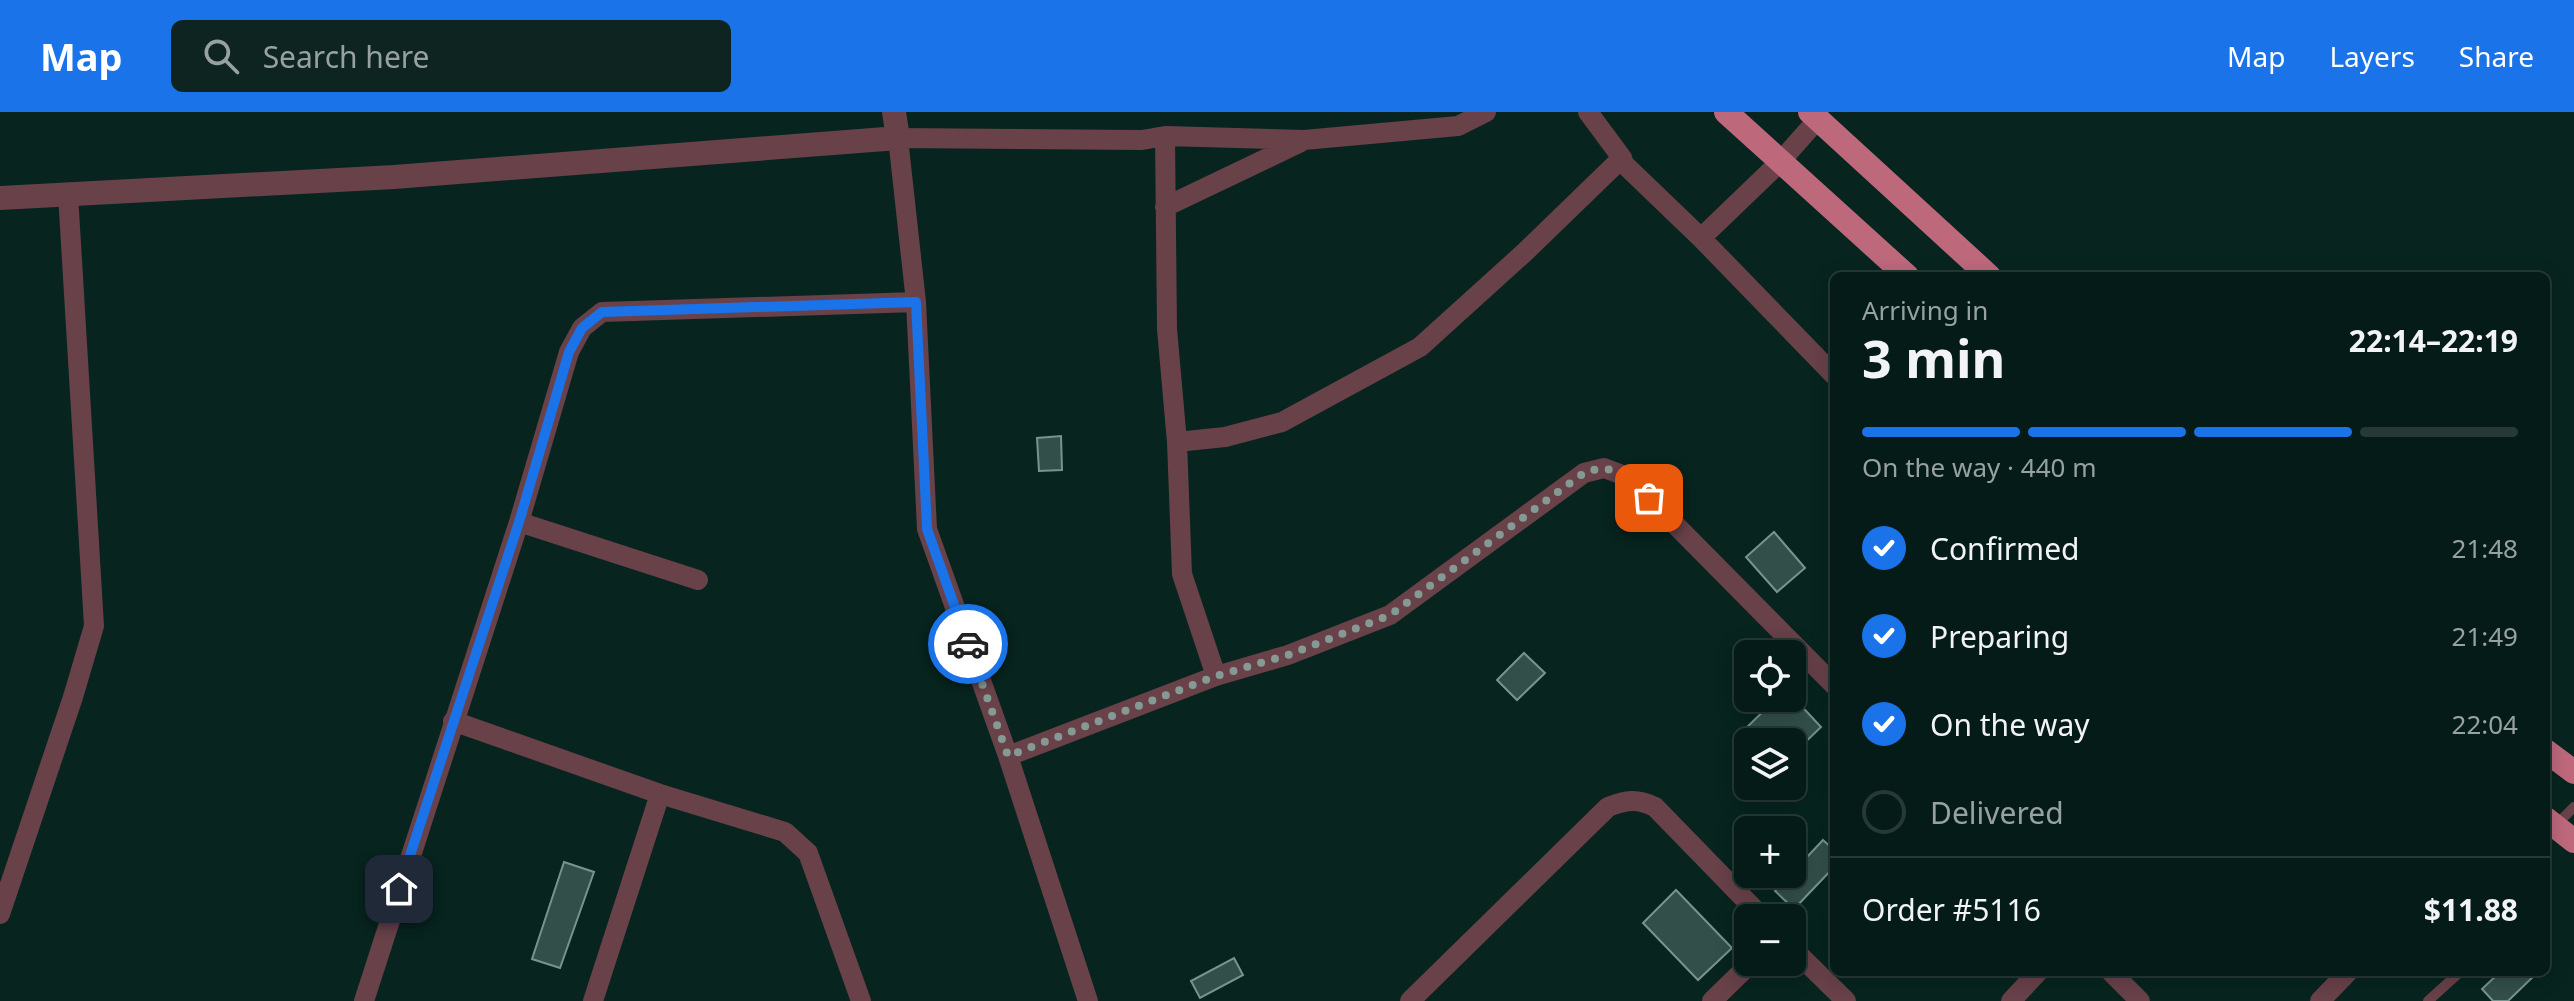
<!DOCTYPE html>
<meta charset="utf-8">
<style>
:root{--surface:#051b17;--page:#0e2420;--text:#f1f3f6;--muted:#97a1a1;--line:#263936;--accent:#1a73e8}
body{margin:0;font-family:"Noto Sans",sans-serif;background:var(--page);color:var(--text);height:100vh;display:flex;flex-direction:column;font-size:30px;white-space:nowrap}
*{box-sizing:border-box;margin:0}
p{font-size:26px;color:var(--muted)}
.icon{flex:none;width:44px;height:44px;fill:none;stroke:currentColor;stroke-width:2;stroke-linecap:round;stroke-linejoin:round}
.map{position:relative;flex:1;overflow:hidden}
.drawer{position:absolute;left:1830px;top:160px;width:720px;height:704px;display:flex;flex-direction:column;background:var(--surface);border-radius:12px;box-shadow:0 4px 20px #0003,0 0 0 2px var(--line)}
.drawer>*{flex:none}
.controls{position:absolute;left:1734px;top:528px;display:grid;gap:16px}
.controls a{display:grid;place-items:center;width:72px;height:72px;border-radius:12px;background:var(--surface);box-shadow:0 4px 20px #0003,0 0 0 2px var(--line);font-size:40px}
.pin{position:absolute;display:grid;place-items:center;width:68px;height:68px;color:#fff;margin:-34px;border-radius:16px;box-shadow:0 4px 12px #0006}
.courier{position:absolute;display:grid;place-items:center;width:80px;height:80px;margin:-40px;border:6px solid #1a73e8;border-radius:50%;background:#fff;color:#222;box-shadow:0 2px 10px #0007}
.overview em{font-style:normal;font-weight:700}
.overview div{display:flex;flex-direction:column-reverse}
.overview{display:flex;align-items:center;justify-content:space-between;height:136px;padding:0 32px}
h1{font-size:52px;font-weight:700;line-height:60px}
.bar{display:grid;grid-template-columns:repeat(4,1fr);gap:12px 8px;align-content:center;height:96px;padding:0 32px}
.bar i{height:10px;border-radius:6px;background:var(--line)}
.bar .selected{background:var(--accent)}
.bar p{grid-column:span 4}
.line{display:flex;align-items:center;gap:20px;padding:0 32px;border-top:2px solid var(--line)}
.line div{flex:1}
ol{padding:0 32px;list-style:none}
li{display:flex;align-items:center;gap:24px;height:88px}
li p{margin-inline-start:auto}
li .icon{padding:8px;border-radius:50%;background:var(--accent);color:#fff;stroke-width:4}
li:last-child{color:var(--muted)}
li i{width:44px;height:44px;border:4px solid var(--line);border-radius:50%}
header{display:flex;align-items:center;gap:48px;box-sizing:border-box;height:112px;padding:0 40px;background:var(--accent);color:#fff}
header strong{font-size:38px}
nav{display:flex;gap:44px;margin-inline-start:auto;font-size:28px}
.search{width:560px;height:72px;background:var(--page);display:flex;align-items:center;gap:20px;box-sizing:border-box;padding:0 28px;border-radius:12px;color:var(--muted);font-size:30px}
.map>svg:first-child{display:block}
</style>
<header>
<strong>Map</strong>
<div class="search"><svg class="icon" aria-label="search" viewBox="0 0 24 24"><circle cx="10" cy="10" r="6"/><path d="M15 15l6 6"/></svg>Search here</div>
<nav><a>Map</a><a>Layers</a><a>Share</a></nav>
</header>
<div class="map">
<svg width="2574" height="889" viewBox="0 0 2574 889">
<rect width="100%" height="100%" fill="#07241f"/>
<!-- building -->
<path fill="#334f4a" stroke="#76958e" stroke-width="2" d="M1061,324L1062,358L1039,359L1037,326Z
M1774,420L1805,456L1777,480L1746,445Z
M1524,541L1545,561L1517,588L1497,568Z
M1777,586H1794L1821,615L1792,643V630H1756L1744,618Z
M1823,728L1834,738V755L1794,797L1775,779Z
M564,750L594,760L560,856L532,847Z
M1676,778L1732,836L1698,868L1643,811Z
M1234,846L1243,863L1200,886L1191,869Z
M2500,860H2538L2508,889H2493L2482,877Z"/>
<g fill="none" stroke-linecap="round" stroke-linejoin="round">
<!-- service -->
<path stroke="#684149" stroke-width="10" d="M2556,713L2574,695
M2428,889L2460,860"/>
<!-- minor -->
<path stroke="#684149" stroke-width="20" d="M1588,0L1622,46L1624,52L1701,126L1834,263
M1165,24L1167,217L1177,330L1182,462L1216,564
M1165,95L1301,30
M1701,126L1780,50L1818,7
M1177,330L1225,325L1282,310L1420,235L1525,140L1622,46
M519,410L698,468
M453,609L660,682L785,720L808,741L861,889
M1008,644L1216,564L1288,543L1390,503L1584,361L1604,356L1628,365L1834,573
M0,802L73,585L94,514L68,82
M1792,836L1846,889
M2111,860L2140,889
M364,889L519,410L569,240L582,216L602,200L916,190
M593,889L660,682
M1088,889L1008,644L927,417L916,190L898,26L1142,28L1165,24L1304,28L1458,14L1486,0
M1410,889L1608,695C1626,688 1637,686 1655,695L1763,806
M1712,889L1752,850
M2011,889L2038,860
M2320,889L2348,860"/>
<!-- tertiary -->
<path stroke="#684149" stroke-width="24" d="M0,86L394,65L898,26L894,0"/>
<!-- trunk -->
<path stroke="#be687c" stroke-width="24" d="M1726,0L1907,164
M1810,0L1989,164
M2546,639L2574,660
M2546,707L2574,729"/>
</g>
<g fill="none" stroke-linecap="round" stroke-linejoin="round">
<!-- done -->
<path stroke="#859a95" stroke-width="8" stroke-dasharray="0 14.4" d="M968,532L1008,644L1216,564L1288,543L1390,503L1584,361C1613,349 1629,366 1649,386"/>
<!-- route -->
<path stroke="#1a73e8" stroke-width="10" d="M399,777L519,410L569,240L582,216L602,200L916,190L927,417L968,532"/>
</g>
</svg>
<div class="controls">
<a><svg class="icon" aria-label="locate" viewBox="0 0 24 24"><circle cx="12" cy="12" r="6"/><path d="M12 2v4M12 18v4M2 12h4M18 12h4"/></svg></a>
<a><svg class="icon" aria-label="layers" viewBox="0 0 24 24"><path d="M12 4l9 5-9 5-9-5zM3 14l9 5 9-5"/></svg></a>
<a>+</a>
<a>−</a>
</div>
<div class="pin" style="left:1649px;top:386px;background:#ea580c"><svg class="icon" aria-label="bag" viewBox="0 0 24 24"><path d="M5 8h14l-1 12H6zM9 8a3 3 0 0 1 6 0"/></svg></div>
<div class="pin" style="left:399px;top:777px;background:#1f2937"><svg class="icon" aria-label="home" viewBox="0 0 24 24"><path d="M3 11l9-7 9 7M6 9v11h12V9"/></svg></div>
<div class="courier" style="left:968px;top:532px"><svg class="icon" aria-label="car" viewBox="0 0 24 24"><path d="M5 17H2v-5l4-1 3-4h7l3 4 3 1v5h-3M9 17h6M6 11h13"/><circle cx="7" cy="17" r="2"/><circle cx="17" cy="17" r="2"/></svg></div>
<section class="drawer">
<div class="overview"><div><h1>3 min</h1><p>Arriving in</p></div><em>22:14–22:19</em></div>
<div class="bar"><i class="selected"></i><i class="selected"></i><i class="selected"></i><i></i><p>On the way · 440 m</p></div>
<ol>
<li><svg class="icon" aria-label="check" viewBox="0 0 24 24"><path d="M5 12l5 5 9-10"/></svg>Confirmed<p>21:48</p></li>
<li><svg class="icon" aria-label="check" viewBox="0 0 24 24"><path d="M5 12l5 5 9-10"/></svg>Preparing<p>21:49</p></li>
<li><svg class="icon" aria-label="check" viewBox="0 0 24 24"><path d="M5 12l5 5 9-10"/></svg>On the way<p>22:04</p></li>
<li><i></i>Delivered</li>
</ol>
<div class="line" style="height:104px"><div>Order #5116</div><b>$11.88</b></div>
</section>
</div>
